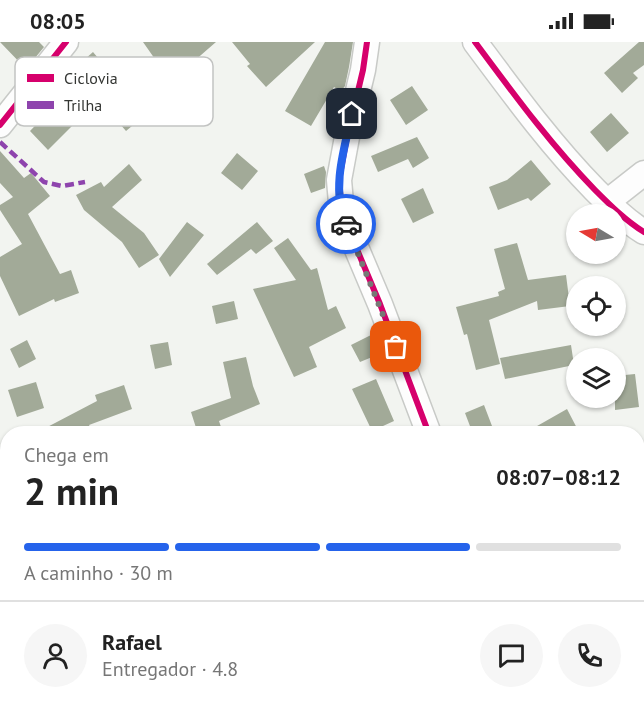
<!DOCTYPE html>
<html lang="pt">
<meta charset="utf-8">
<style>
:root{--surface:#fff;--page:#f6f6f6;--text:#222;--muted:#767676;--line:#e0e0e0;--accent:#2563eb}
body{margin:0;font-family:"PT Sans",sans-serif;background:var(--page);color:var(--text);height:100vh;display:flex;flex-direction:column;font-size:22px;white-space:nowrap}
*{box-sizing:border-box;margin:0}
p{font-size:20px;color:var(--muted)}
.icon{flex:none;width:33px;height:33px;fill:none;stroke:currentColor;stroke-width:2;stroke-linecap:round;stroke-linejoin:round}
.map{position:relative;flex:1;overflow:hidden}
.panel{position:absolute;left:0px;top:384px;width:645px;height:296px;display:flex;flex-direction:column;background:var(--surface);border-radius:24px 24px 0 0;box-shadow:0 2px 4px #0004}
.panel>*{flex:none}
.needle{width:39px;rotate:280deg}
.fabs{position:absolute;left:566px;top:162px;display:grid;gap:12px}
.fabs a{display:grid;place-items:center;width:60px;height:60px;border-radius:50%;background:var(--surface);box-shadow:0 2px 4px #0004;font-size:30px}
.pin{position:absolute;display:grid;place-items:center;width:51px;height:51px;color:#fff;margin:-26px;border-radius:12px;box-shadow:0 3px 9px #0006}
.courier{position:absolute;display:grid;place-items:center;width:60px;height:60px;margin:-30px;border:4px solid #2563eb;border-radius:50%;background:#fff;color:#222;box-shadow:0 2px 8px #0007}
.headline em{font-style:normal;font-weight:700}
.headline div{display:flex;flex-direction:column-reverse}
.headline{display:flex;align-items:center;justify-content:space-between;height:102px;padding:0 24px}
h1{font-size:39px;font-weight:700;line-height:45px}
.bar{display:grid;grid-template-columns:repeat(4,1fr);gap:9px 6px;align-content:center;height:72px;padding:0 24px}
.bar i{height:8px;border-radius:4px;background:var(--line)}
.bar .on{background:var(--accent)}
.bar p{grid-column:span 4}
.line{display:flex;align-items:center;gap:15px;padding:0 24px;border-top:2px solid var(--line)}
.line div{flex:1}
.round{display:grid;place-items:center;flex:none;width:63px;height:63px;border-radius:32px;background:var(--page)}
.status{display:flex;justify-content:space-between;align-items:center;height:42px;padding:0 30px;background:var(--surface);direction:ltr}
.status svg{height:16px;fill:currentColor}
.map>svg:first-child{display:block}
</style>
<div class="status"><b>08:05</b><svg viewBox="0 0 49 12"><path d="M0 12V9h3v3zM5 12V6h3v6zM10 12V3h3v9zM15 12V0h3v12zM26 1h20v11H26zM47 4h2v5h-2z"/></svg></div>
<div class="map">
<svg width="644" height="679" viewBox="0 0 644 679">
<rect width="100%" height="100%" fill="#f2f4f0"/>
<!-- building -->
<path fill="#a2aa98" d="M0,0H39L44,5L26,27Z
M143,0H216L193,20L207,38L194,48L179,30L136,65L144,74L126,89L100,59L78,80L77,79L48,108L30,89L82,35L75,26L93,10L124,47L157,20Z
M232,0H315L266,45L247,24L250,22Z
M325,0H353L349,25L345,44L341,49L334,45L311,84L285,69Z
M639,0H644V23L633,31L638,36L622,51L604,31Z
M412,44L428,68L406,83L390,58Z
M611,71L629,91L607,110L590,90Z
M417,95L429,116L413,126L408,117L378,130L371,114Z
M0,109L24,136L31,131L50,154L28,172L60,232L71,228L79,251L55,260L54,257L19,274L0,234V215L22,202L0,168V163L13,155L0,141Z
M237,111L258,129L242,148L221,131Z
M531,118L551,142L531,159L528,156L498,168L489,145L507,138Z
M129,122L142,138L112,165L144,191L159,213L139,226L122,200L84,168L76,153L101,140L104,145Z
M324,124L326,130L325,146L311,151L304,132Z
M423,146L434,171L413,181L401,157Z
M187,180L204,193L170,235L159,217Z
M257,180L273,199L256,212L251,207L217,233L207,222Z
M288,196L311,228L317,226L328,268L336,264L346,286L309,305L317,325L294,335L253,247L296,238L274,206Z
M517,201L528,238L566,233L570,264L538,268L537,259L489,278L500,322L476,328L467,292L464,293L456,265L499,254L498,250L505,247L494,207Z
M234,259L238,277L216,282L212,264Z
M373,292L382,311L360,320L351,303Z
M27,298L36,317L19,326L10,307Z
M168,300L172,323L155,327L150,303Z
M571,303L574,323L505,337L500,316Z
M246,315L253,344L260,362L219,379L222,388L213,392H198L191,370L231,356L223,320Z
M635,332L639,365L615,368V334Z
M376,337L394,379L372,389L352,347Z
M36,340L44,366L17,375L8,348Z
M124,343L132,367L89,383L94,392H34L97,359L95,353Z
M484,363L492,384L473,392L465,371Z
M567,367L580,392H523Z"/>
<g fill="none" stroke-linecap="round" stroke-linejoin="round">
<defs>
<path id="minor" d="M367,0L363,28L347,95L339,138L342,172L380,262L429,392
M475,0C513,51 550,102 595,148C610,163 626,179 644,190
M0,83L66,0
M607,160L644,131
M427,672L428,679"/>
</defs>
<!-- minor casing -->
<use href="#minor" stroke="#c8cac7" stroke-width="27"/>
<!-- minor -->
<use href="#minor" stroke="#fdfdfd" stroke-width="24"/>
<!-- quiet -->
<path stroke="#8e44ad" stroke-width="4.5" stroke-dasharray="9 4.5" stroke-linecap="butt" d="M0,100L44,140L62,144L85,140
M0,516L8,533"/>
<defs>
<path id="cycleway" d="M367,0L363,28L347,95L339,138L342,172L380,262L429,392
M475,0C513,51 550,102 595,148C610,163 626,179 644,190
M0,83L66,0"/>
</defs>
<!-- cycleway casing -->
<use href="#cycleway" stroke="#fff" stroke-width="10"/>
<!-- cycleway -->
<use href="#cycleway" stroke="#d6006c" stroke-width="6"/>
</g>
<g fill="none" stroke-linecap="round" stroke-linejoin="round">
<!-- done -->
<path stroke="#767875" stroke-width="6" stroke-dasharray="0 10.8" d="M346,182L396,305"/>
<!-- route -->
<path stroke="#2563eb" stroke-width="8" d="M346,182C331,148 344,107 352,72"/>
</g>
<!-- legend -->
<rect x="15" y="15" width="198" height="69" rx="9" fill="#fff" stroke="#c2c3c2" stroke-width="1.5"/>
<rect x="27" y="32" width="27" height="8" fill="#d6006c"/>
<rect x="27" y="59" width="27" height="8" fill="#8e44ad"/>
<g font-size="16" fill="#343633">
<text x="64" y="42">Ciclovia</text>
<text x="64" y="69">Trilha</text>
</g>
</svg>
<div class="fabs">
<a><svg class="needle" viewBox="-14 -14 28 28"><path d="M0-13l5 13h-10z" fill="#e53935"/><path d="M0 13l5-13h-10z" fill="#767676"/></svg></a>
<a><svg class="icon" aria-label="locate" viewBox="0 0 24 24"><circle cx="12" cy="12" r="6"/><path d="M12 2v4M12 18v4M2 12h4M18 12h4"/></svg></a>
<a><svg class="icon" aria-label="layers" viewBox="0 0 24 24"><path d="M12 4l9 5-9 5-9-5zM3 14l9 5 9-5"/></svg></a>
</div>
<div class="pin" style="left:396px;top:305px;background:#ea580c"><svg class="icon" aria-label="bag" viewBox="0 0 24 24"><path d="M5 8h14l-1 12H6zM9 8a3 3 0 0 1 6 0"/></svg></div>
<div class="pin" style="left:352px;top:72px;background:#1f2937"><svg class="icon" aria-label="home" viewBox="0 0 24 24"><path d="M3 11l9-7 9 7M6 9v11h12V9"/></svg></div>
<div class="courier" style="left:346px;top:182px"><svg class="icon" aria-label="car" viewBox="0 0 24 24"><path d="M5 17H2v-5l4-1 3-4h7l3 4 3 1v5h-3M9 17h6M6 11h13"/><circle cx="7" cy="17" r="2"/><circle cx="17" cy="17" r="2"/></svg></div>
<section class="panel">
<div class="headline"><div><h1>2 min</h1><p>Chega em</p></div><em>08:07–08:12</em></div>
<div class="bar"><i class="on"></i><i class="on"></i><i class="on"></i><i></i><p>A caminho · 30 m</p></div>
<div class="line" style="height:108px"><a class="round"><svg class="icon" aria-label="person" viewBox="0 0 24 24"><circle cx="12" cy="8" r="4"/><path d="M4 21q1-7 8-7t8 7"/></svg></a><div><b>Rafael</b><p>Entregador · 4.8</p></div><a class="round"><svg class="icon" aria-label="chat" viewBox="0 0 24 24"><path d="M4 5h16v11H9l-5 4z"/></svg></a><a class="round"><svg class="icon" aria-label="phone" viewBox="0 0 24 24"><path d="M5 4h4l2 5-3 2q2 4 5 5l2-3 5 2v4C11 20 4 13 5 4z"/></svg></a></div>
</section>
</div>
